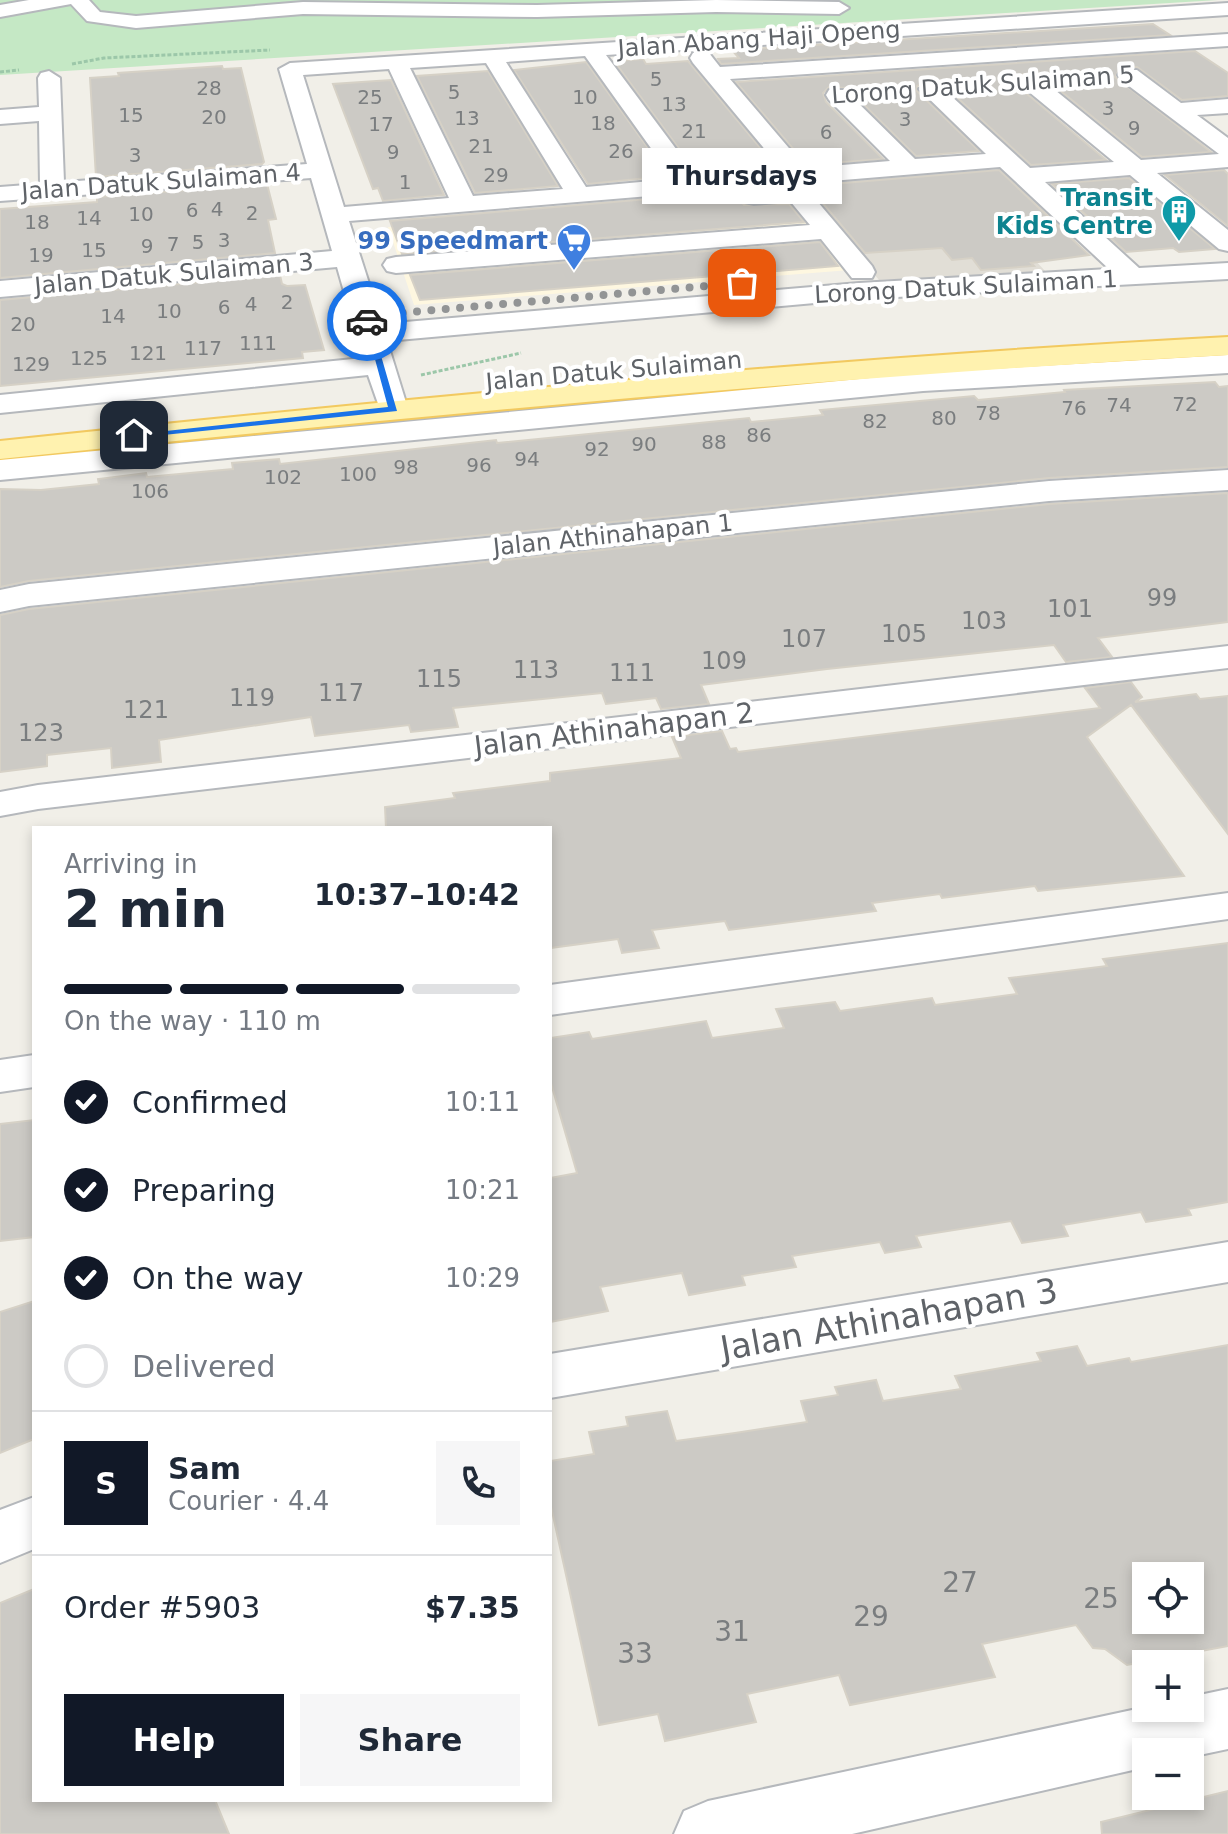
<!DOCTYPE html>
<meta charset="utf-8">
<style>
:root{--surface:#fff;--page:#f6f6f7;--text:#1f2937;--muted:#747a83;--line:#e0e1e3;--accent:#111827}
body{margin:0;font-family:"DejaVu Sans",sans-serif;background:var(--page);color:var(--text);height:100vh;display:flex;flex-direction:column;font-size:30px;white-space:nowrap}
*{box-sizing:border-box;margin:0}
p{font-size:26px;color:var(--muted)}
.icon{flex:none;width:44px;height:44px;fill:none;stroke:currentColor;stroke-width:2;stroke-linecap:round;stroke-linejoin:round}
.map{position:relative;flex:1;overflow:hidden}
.details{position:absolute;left:32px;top:826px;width:520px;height:976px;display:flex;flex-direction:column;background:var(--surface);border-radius:0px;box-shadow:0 4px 12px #0003}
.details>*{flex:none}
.fabs{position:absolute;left:1132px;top:1562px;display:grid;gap:16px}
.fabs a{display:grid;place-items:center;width:72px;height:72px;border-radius:0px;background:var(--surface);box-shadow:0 4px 12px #0003;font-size:40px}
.pin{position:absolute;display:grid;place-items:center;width:68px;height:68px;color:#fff;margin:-34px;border-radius:16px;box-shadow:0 4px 12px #0006}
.courier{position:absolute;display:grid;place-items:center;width:80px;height:80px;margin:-40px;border:6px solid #1a73e8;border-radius:50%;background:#fff;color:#222;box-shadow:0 2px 10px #0007}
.bubble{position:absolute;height:56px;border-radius:0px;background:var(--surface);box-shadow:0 4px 12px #0003;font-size:26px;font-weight:800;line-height:56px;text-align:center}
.summary em{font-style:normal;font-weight:800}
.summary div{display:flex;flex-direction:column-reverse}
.summary{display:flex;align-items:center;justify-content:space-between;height:136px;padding:0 32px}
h1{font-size:52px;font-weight:800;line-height:60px}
.bar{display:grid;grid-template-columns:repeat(4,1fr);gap:12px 8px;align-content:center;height:96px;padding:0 32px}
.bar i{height:10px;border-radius:6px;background:var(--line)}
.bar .selected{background:var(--accent)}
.bar p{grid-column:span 4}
.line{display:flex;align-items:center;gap:20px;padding:0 32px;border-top:2px solid var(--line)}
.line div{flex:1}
.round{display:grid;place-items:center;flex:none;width:84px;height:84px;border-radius:0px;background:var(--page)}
ol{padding:0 32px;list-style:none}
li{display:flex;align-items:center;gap:24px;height:88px}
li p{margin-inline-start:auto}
li .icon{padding:8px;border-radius:50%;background:var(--accent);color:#fff;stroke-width:4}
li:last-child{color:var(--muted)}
li i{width:44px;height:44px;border:4px solid var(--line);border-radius:50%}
.primary-button{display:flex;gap:16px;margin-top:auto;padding:16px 32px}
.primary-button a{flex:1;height:92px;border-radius:0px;background:var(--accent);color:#fff;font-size:32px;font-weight:800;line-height:92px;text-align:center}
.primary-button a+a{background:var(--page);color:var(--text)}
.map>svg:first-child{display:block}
</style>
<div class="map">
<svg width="1228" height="1834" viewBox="0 0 1228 1834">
<rect width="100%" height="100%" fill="#f1efe8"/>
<!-- commercial -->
<path fill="#fef7e0" d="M793,197L850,270L414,305L388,227Z"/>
<!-- education -->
<path fill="#e1ded6" d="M986,169L1006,173L1077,240L1021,245L1046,272L879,280L800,184Z"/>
<!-- green -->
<path fill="#c5e8c5" d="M0,0H1218L0,75Z"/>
<!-- building -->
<path fill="#cccac5" stroke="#d6d1c6" stroke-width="2" fill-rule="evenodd" d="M1153,24L1170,35L721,64L718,59L739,58L732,50Z
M1195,51L1228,73V96L1182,100L1137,67H1121L1115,77L1211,152L1142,157L1041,75L1023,74L1017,80L1021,89L1106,160L1031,165L940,82L931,79L917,86V91L979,151L916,156L847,88L829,87L823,93L826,102L883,159L807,165L736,82Z
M643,59L646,64L688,61L776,167L698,174L614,61Z
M586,62L668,176L588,184L514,70Z
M222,66L223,69L241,68L264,162L262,164L96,177L90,78L119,76L118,73Z
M488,71L558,186L475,193L417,76Z
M391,80L444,195L383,201L378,188L373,189L333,84Z
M999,170L1089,255L1031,263L1034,266L981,270L972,258L952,260L942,248L865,253L808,186Z
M1224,170L1228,174V226L1165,175Z
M1129,178L1215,249L1179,252L1173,248L1126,252L1052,184Z
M267,184L276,219L268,220L275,253L0,278V209L97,202V197Z
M742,191L739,199L744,205L789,204L804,222L402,254L390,221Z
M820,242L838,266L420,300L410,275Z
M280,275L282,284L287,286L305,285L324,350L302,352L303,358L0,386V300Z
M1215,382L1219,387L1228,386V467L1049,478L29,581L0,587V489L41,490L99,484L98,479L146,473L147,477L233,469L232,463L279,459L280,464L496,440L497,443L749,418L751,422L823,415L820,410L974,396L978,400L1065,392L1064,390Z
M1228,493V622L1098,638L1112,657L1066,662L1054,645L827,669L701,685L709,704L661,709L656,698L606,704L602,693L453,708L458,727L411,732L409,725L315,736L311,717L159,740L161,762L112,768L111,748L47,755V766L0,772V615L29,609L1049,504Z
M1131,682L1142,697L1135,702L1196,694L1200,699L1228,696V834L1131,705L1087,737L1184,876L1038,891L1035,886L942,898L940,894L872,903L876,911L729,930L725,921L652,930L659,948L622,953L618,939L550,948V828H386L385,807L455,798L453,793L550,781V773L681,758L672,737L722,731L730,749L736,748L738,752L1100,708L1085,688Z
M1228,943V1202L1188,1209L1191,1215L1146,1222L1141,1212L1063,1225L1068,1236L1022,1243L1011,1221L916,1236L921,1247L885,1253L880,1242L792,1256L796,1267L742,1276L745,1285L689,1295L682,1273L600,1287L608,1311L550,1322V1178L577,1173L550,1080V1038L589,1032L592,1039L706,1021L712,1038L784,1028L776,1009L835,1002L840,1011L932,998L935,1005L1017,994L1009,978L1107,966L1103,959Z
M34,1120V1237L0,1241V1124Z
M34,1301V1439L0,1453V1312Z
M1228,1345V1646L1127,1665L1105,1649L1093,1648L1076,1625L982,1644L995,1677L850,1705L839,1675L747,1694L756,1722L665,1741L658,1714L599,1725L550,1502V1461L594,1454L589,1432L628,1426L626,1417L667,1411L676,1441L735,1433L807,1422L801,1401L838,1395L835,1387L876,1380L883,1401L961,1389L955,1376L1041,1361L1037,1353L1077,1346L1087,1366L1129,1358L1131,1362ZM1146,1576H1190V1620H1146Z
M34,1589V1800H215L229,1834H0V1603Z
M1228,1791V1834H1102L1101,1822Z"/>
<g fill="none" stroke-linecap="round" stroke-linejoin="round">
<defs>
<path id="minor" d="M29,0H89L100,12L136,16L303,2L537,5L716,0L839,2L849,8L839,14L716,12L537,17L303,14L136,28L87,21L71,4L0,17V5Z
M1228,3V15L606,55L697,177L782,170L693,63L690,58L693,53H709L720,67L1228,34V46L730,79L806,168L890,161L829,100L826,95L829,90H845L915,159L986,154L919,89L930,82L938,84L1030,168L1114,162L1023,87L1020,82L1023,77H1039L1141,160L1219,154L1121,80L1118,75L1121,70H1137L1181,103L1228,99V113L1197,115L1228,138V167L1157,173L1228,230V251L1219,249L1130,175L1045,182L1139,268L1228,263V279L859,299L387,341L408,409L404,415L393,418L382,415L368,375L0,413V395L363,358L337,267L0,297V281L332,251L311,178L0,201V187L40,184L39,121L0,124V110L39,107L38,78L41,73L49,71L60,78L64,182L307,164L279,69L290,63ZM585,56L673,179L586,187L506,62ZM486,63L563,189L473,196L410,68ZM389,69L449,198L344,207L303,75ZM1000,167L1109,269L859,283L382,324L349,221Z
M797,186L806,188L872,266L875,272L872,278H852L821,239L396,273L387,271L383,265L387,259L396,257L810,225L790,201L754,204L745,202L742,197L745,192Z
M1228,355V373L923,391L0,480V460L923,373Z
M1228,470V490L1049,501L29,606L0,612V590L29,584L1049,481Z
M1228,646V668L38,809L0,816V792L38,785Z
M1228,893V919L550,1015V985Z
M34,1055V1087L0,1092V1060Z
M1228,1242V1282L550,1398V1354Z
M34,1497V1549L0,1563V1510Z
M1228,1689V1749L1190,1757V1752H1146V1767L852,1834H674L684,1811L708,1801L1146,1707L1190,1708V1697Z"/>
<path id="major" d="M1228,337V355C818,377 409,417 0,459V441C409,398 818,359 1228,337Z"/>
</defs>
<!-- minor casing -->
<use href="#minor" stroke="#b5b8bc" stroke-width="4"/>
<!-- major casing -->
<use href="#major" stroke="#f2c960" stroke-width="4"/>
<!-- path -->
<path stroke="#9cc7a9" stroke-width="3" stroke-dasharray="4 2" stroke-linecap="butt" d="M72,64L104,58L270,50
M0,72L19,70
M421,375L521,353"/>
<!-- minor -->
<use href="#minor" fill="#fff" fill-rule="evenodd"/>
<!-- major -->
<use href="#major" fill="#fff2af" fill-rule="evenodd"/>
</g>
<!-- route -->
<path fill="#1a73e8" d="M364,319L371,321L397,411L134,438L129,435L388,407Z"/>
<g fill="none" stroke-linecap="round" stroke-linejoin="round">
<!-- done -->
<path stroke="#929495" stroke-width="8" stroke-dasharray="0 14.4" d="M367,321L365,316L742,283"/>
</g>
<!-- icons -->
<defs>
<symbol id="building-pin" viewBox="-11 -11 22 30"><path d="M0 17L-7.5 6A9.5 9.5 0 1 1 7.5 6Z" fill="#0f9aa8" stroke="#fff"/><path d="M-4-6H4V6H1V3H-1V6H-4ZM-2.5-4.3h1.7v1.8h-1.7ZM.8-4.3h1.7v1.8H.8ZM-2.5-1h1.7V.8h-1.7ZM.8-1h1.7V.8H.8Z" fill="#fff"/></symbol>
<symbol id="supermarket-pin" viewBox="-11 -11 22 30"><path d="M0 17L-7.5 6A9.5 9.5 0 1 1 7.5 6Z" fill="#3f7fe0" stroke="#fff"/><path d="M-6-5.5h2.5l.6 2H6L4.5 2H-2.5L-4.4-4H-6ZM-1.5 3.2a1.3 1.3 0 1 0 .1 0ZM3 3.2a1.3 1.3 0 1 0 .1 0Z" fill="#fff"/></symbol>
</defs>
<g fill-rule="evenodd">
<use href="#building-pin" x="1159" y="192" width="40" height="54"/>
<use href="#supermarket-pin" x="554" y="221" width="40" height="54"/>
</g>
<g text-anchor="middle" stroke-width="8" stroke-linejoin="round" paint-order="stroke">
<!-- far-number labels -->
<g font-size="20" fill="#7a7d7f">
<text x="656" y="86">5</text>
<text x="209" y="95">28</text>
<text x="454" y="99">5</text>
<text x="370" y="104">25</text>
<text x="585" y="104">10</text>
<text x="674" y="111">13</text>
<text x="1108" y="115">3</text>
<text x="131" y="122">15</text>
<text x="214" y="124">20</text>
<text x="467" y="125">13</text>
<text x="905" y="126">3</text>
<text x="603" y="130">18</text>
<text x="381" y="131">17</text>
<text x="1134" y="135">9</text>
<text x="694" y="138">21</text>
<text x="826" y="139">6</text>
<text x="481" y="153">21</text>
<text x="621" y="158">26</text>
<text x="393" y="159">9</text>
<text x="135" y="162">3</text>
<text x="496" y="182">29</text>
<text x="405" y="189">1</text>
<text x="217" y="216">4</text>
<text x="192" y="217">6</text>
<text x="252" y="220">2</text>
<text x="141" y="221">10</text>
<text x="89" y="225">14</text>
<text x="37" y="229">18</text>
<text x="224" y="247">3</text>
<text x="198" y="249">5</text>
<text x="173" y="251">7</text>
<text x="147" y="253">9</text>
<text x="94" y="257">15</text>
<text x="41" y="262">19</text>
<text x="287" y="309">2</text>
<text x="251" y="311">4</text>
<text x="224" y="314">6</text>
<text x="169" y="318">10</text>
<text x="113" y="323">14</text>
<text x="23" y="331">20</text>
<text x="258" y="350">111</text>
<text x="203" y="355">117</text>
<text x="148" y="360">121</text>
<text x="89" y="365">125</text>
<text x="31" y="371">129</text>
<text x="1185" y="411">72</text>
<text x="1119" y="412">74</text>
<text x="1074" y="415">76</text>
<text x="988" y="420">78</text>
<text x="944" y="425">80</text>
<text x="875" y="428">82</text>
<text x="759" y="442">86</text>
<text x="714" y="449">88</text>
<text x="644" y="451">90</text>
<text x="597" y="456">92</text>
<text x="527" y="466">94</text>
<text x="479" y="472">96</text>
<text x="406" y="474">98</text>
<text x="358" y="481">100</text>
<text x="283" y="484">102</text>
<text x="150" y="498">106</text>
</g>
<!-- far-street labels -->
<g font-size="24" fill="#5f6368" stroke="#fff">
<text transform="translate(759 39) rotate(-4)" y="8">Jalan Abang Haji Openg</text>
<text transform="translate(983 85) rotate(-4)" y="8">Lorong Datuk Sulaiman 5</text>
<text transform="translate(161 182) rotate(-4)" y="8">Jalan Datuk Sulaiman 4</text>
<text transform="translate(174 274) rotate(-5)" y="8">Jalan Datuk Sulaiman 3</text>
<text transform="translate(966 287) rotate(-3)" y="8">Lorong Datuk Sulaiman 1</text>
<text transform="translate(614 371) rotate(-5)" y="8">Jalan Datuk Sulaiman</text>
<text transform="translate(613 535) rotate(-6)" y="8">Jalan Athinahapan 1</text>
</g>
<!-- far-culture labels -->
<g font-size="24" font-weight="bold" fill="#0d838f" stroke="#fff" text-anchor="end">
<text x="1153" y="206">Transit<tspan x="1153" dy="28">Kids Centre</tspan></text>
</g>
<!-- far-shop labels -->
<g font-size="24" font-weight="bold" fill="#366cbe" stroke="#fff" text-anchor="end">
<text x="548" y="249">99 Speedmart</text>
</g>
<!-- number labels -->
<g font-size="24" fill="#7a7d7f">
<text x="1162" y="606">99</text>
<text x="1070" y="617">101</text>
<text x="984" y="629">103</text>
<text x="904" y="642">105</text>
<text x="804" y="647">107</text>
<text x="724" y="669">109</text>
<text x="536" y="678">113</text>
<text x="632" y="681">111</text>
<text x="439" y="687">115</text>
<text x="341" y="701">117</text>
<text x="252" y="706">119</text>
<text x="146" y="718">121</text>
<text x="41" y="741">123</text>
</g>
<!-- street labels -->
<g font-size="28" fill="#5f6368" stroke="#fff">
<text transform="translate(614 729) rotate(-7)" y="10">Jalan Athinahapan 2</text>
</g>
<!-- near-number labels -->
<g font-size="28" fill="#7a7d7f">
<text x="960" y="1592">27</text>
<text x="1101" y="1608">25</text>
<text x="871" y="1626">29</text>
<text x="732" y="1641">31</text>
<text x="635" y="1663">33</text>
</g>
<!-- near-street labels -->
<g font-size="34" fill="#5f6368" stroke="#fff">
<text transform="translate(889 1319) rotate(-10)" y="12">Jalan Athinahapan 3</text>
</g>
</g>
</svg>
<div class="fabs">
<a><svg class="icon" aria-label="locate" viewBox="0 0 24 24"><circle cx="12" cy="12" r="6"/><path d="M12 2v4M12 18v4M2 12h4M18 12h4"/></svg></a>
<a>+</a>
<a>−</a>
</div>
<div class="pin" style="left:742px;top:283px;background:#ea580c"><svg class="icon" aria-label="bag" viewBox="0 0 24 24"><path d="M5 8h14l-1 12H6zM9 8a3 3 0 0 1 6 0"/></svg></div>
<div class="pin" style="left:134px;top:435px;background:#1f2937"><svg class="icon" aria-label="home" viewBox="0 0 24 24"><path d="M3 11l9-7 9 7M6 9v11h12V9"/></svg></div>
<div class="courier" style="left:367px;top:321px"><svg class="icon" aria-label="car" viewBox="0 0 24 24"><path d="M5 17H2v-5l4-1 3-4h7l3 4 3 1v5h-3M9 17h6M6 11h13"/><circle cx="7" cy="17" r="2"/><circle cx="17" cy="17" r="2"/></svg></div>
<div class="bubble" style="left:642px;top:148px;width:200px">Thursdays</div>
<section class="details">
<div class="summary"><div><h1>2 min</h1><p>Arriving in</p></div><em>10:37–10:42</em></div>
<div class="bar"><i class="selected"></i><i class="selected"></i><i class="selected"></i><i></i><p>On the way · 110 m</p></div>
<ol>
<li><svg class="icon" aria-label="check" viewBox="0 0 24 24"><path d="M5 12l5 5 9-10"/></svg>Confirmed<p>10:11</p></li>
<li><svg class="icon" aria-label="check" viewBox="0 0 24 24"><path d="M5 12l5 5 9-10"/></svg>Preparing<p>10:21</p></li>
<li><svg class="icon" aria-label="check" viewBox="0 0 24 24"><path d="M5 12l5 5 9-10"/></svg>On the way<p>10:29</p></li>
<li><i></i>Delivered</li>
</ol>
<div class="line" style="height:144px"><b class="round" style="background:var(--accent);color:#fff">S</b><div><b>Sam</b><p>Courier · 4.4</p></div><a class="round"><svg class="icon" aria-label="phone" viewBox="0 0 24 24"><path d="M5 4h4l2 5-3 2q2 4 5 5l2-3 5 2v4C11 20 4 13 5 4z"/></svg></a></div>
<div class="line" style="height:104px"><div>Order #5903</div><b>$7.35</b></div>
<div class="primary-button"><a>Help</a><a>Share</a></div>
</section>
</div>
